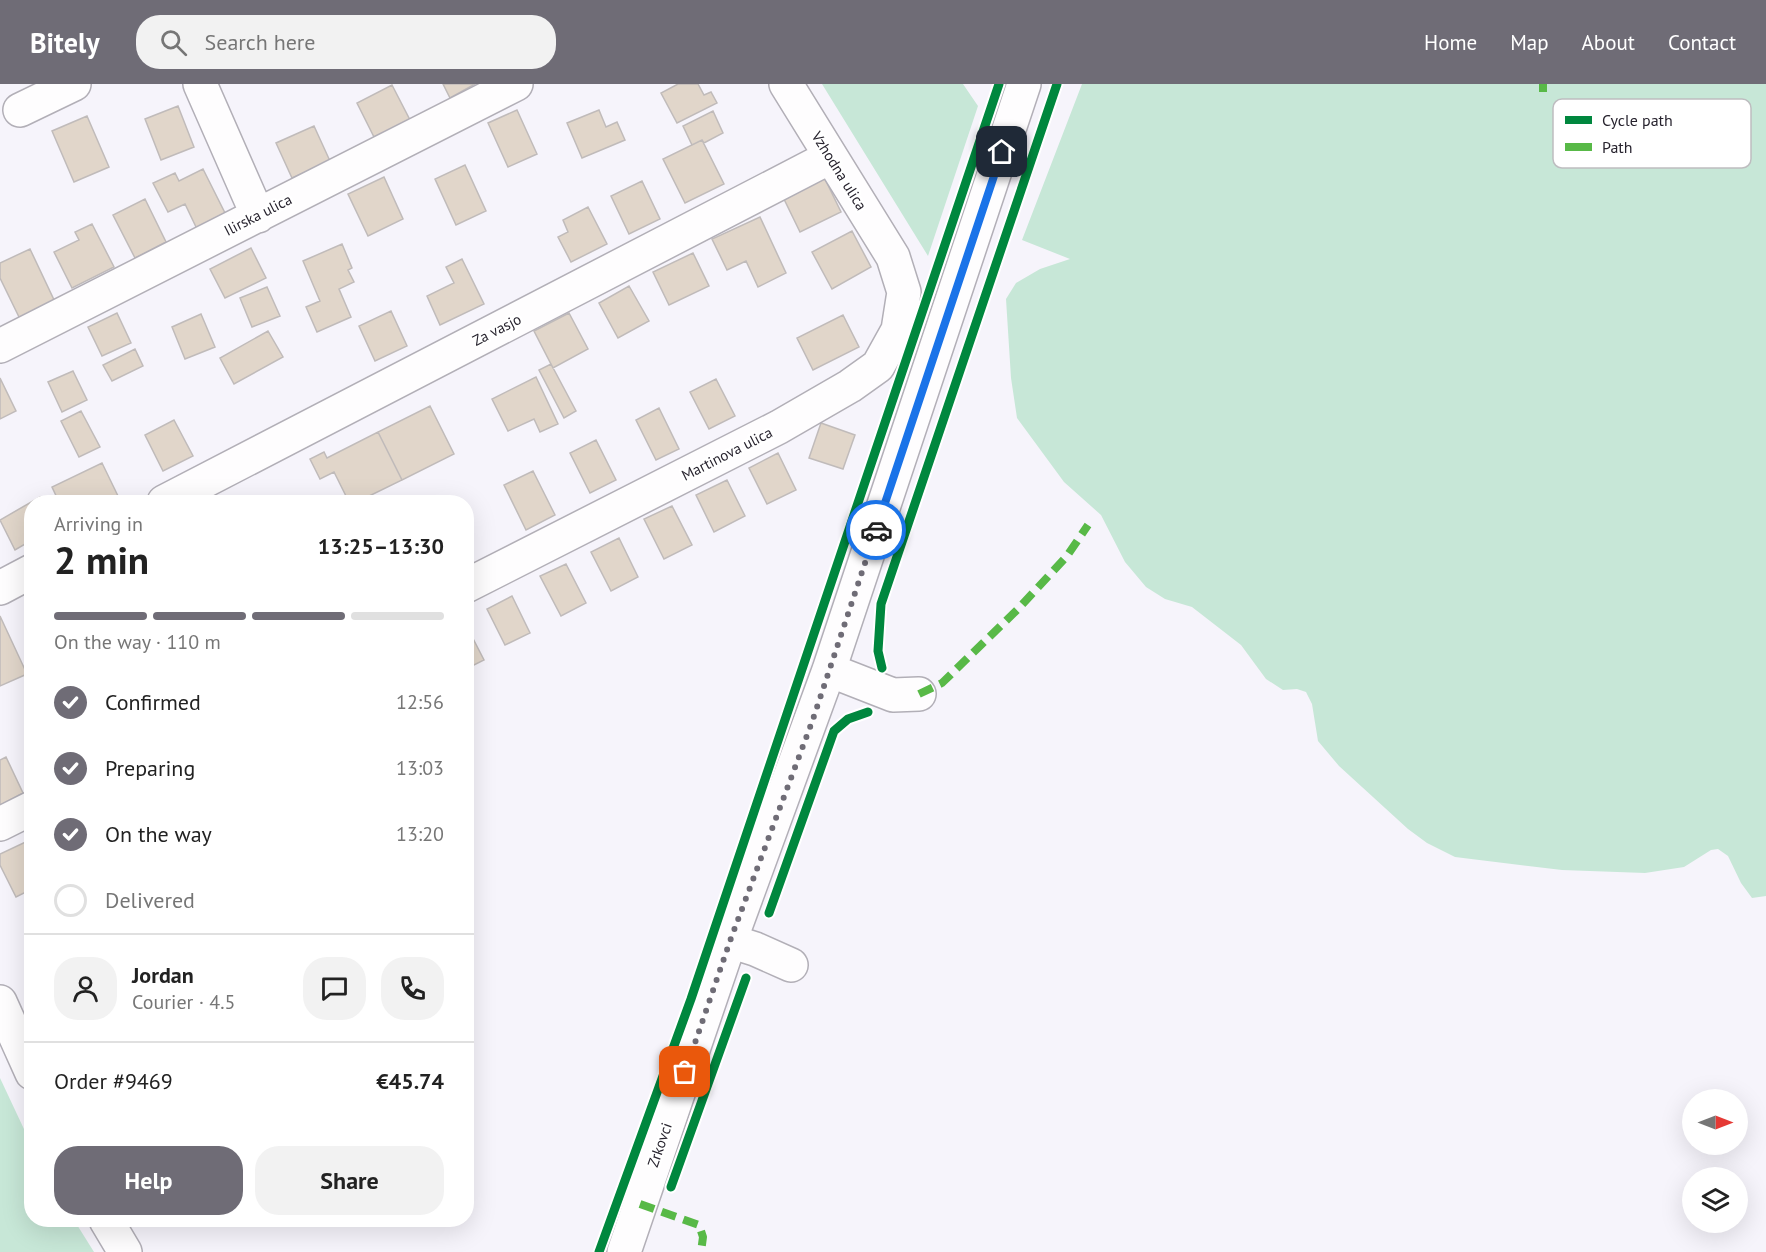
<!DOCTYPE html>
<meta charset="utf-8">
<style>
:root{--surface:#fff;--page:#f2f2f2;--text:#222;--muted:#767676;--line:#e0e0e0;--accent:#6f6c76}
body{margin:0;font-family:"PT Sans",sans-serif;background:var(--page);color:var(--text);height:100vh;display:flex;flex-direction:column;font-size:22px;white-space:nowrap}
*{box-sizing:border-box;margin:0}
p{font-size:20px;color:var(--muted)}
.icon{flex:none;width:33px;height:33px;fill:none;stroke:currentColor;stroke-width:2;stroke-linecap:round;stroke-linejoin:round}
.map{position:relative;flex:1;overflow:hidden}
.side{position:absolute;left:24px;top:411px;width:450px;height:732px;display:flex;flex-direction:column;background:var(--surface);border-radius:24px;box-shadow:0 6px 24px #0002}
.side>*{flex:none}
.needle{width:39px;rotate:90deg}
.controls{position:absolute;left:1682px;top:1005px;display:grid;gap:12px}
.controls a{display:grid;place-items:center;width:66px;height:66px;border-radius:50%;background:var(--surface);box-shadow:0 6px 24px #0002;font-size:30px}
.pin{position:absolute;display:grid;place-items:center;width:51px;height:51px;color:#fff;margin:-26px;border-radius:12px;box-shadow:0 3px 9px #0006}
.courier{position:absolute;display:grid;place-items:center;width:60px;height:60px;margin:-30px;border:4px solid #1a73e8;border-radius:50%;background:#fff;color:#222;box-shadow:0 2px 8px #0007}
.overview em{font-style:normal;font-weight:700}
.overview div{display:flex;flex-direction:column-reverse}
.overview{display:flex;align-items:center;justify-content:space-between;height:102px;padding:0 30px}
h1{font-size:39px;font-weight:700;line-height:45px}
.bar{display:grid;grid-template-columns:repeat(4,1fr);gap:9px 6px;align-content:center;height:72px;padding:0 30px}
.bar i{height:8px;border-radius:4px;background:var(--line)}
.bar .on{background:var(--accent)}
.bar p{grid-column:span 4}
.line{display:flex;align-items:center;gap:15px;padding:0 30px;border-top:2px solid var(--line)}
.line div{flex:1}
.round{display:grid;place-items:center;flex:none;width:63px;height:63px;border-radius:24px;background:var(--page)}
ol{padding:0 30px;list-style:none}
li{display:flex;align-items:center;gap:18px;height:66px}
li p{margin-inline-start:auto}
li .icon{padding:6px;border-radius:50%;background:var(--accent);color:#fff;stroke-width:4}
li:last-child{color:var(--muted)}
li i{width:33px;height:33px;border:3px solid var(--line);border-radius:50%}
.button{display:flex;gap:12px;margin-top:auto;padding:12px 30px}
.button a{flex:1;height:69px;border-radius:24px;background:var(--accent);color:#fff;font-size:24px;font-weight:700;line-height:69px;text-align:center}
.button a+a{background:var(--page);color:var(--text)}
header{display:flex;align-items:center;gap:36px;box-sizing:border-box;height:84px;padding:0 30px;background:var(--accent);color:#fff}
header strong{font-size:28px}
nav{display:flex;gap:33px;margin-inline-start:auto;font-size:21px}
.search{width:420px;height:54px;background:var(--page);display:flex;align-items:center;gap:15px;box-sizing:border-box;padding:0 21px;border-radius:24px;color:var(--muted);font-size:22px}
.map>svg:first-child{display:block}
</style>
<header>
<strong>Bitely</strong>
<div class="search"><svg class="icon" aria-label="search" viewBox="0 0 24 24"><circle cx="10" cy="10" r="6"/><path d="M15 15l6 6"/></svg>Search here</div>
<nav><a>Home</a><a>Map</a><a>About</a><a>Contact</a></nav>
</header>
<div class="map">
<svg width="1766" height="1168" viewBox="0 0 1766 1168">
<rect width="100%" height="100%" fill="#f6f4fb"/>
<!-- green -->
<path fill="#c7e7d7" d="M822,0H963L978,22L928,172Z
M1082,0H1766V812L1752,814L1741,799L1728,772L1718,765L1711,766L1684,783L1645,789L1562,786L1455,773L1427,759L1408,745L1339,682L1318,657L1312,620L1306,608L1297,605L1283,606L1266,595L1241,561L1192,523L1165,515L1146,503L1125,478L1101,431L1064,398L1017,334L1011,294L1006,215L1016,199L1040,185L1070,175L1022,156Z
M0,994L31,1060L32,1136H74L94,1168H0Z"/>
<!-- building -->
<path fill="#e1d6ca" stroke="#c0bbba" stroke-width="1.5" d="M443,0H475L450,14Z
M678,0H698L704,11L711,8L717,19L677,39L661,9Z
M392,1L410,36L374,53L357,19Z
M178,22L194,63L161,76L145,35Z
M517,26L537,70L508,83L488,39Z
M599,26L606,43L617,38L625,56L582,74L567,39Z
M713,27L723,49L704,59L702,56L692,61L683,42Z
M87,32L109,83L74,98L52,47Z
M314,42L330,77L292,94L276,59Z
M702,56L724,100L685,119L663,75Z
M465,81L486,127L456,141L435,95Z
M203,85L226,131L197,145L185,120L168,128L153,99L175,89L179,97Z
M384,93L403,135L368,152L348,110Z
M824,93L841,128L800,148L783,113Z
M642,97L660,135L629,150L611,112Z
M145,115L166,158L135,174L113,131Z
M588,123L607,160L571,178L558,153L568,148L563,136Z
M760,133L786,189L758,203L746,177L727,186L712,155Z
M92,140L114,183L72,204L54,168L79,156L75,148Z
M852,147L871,183L832,205L812,168Z
M342,160L352,184L348,186L354,198L339,205L351,233L317,248L306,223L320,217L303,177Z
M251,164L266,194L225,214L210,185Z
M30,165L55,218L20,235L0,194V179Z
M693,169L709,202L669,221L653,188Z
M462,175L484,220L440,241L427,212L454,199L446,183Z
M629,202L649,237L618,254L599,219Z
M267,203L280,232L252,243L240,214Z
M391,227L407,262L375,277L359,242Z
M117,229L131,259L102,272L88,243Z
M569,229L588,265L553,284L534,247Z
M201,230L215,263L185,275L172,243Z
M843,231L859,263L813,286L797,254Z
M268,247L283,273L234,300L220,274Z
M135,265L143,282L112,297L103,281Z
M551,280L576,327L564,334L539,286Z
M73,287L87,316L62,328L48,298Z
M536,293L558,340L540,348L534,335L508,347L492,315Z
M0,294L16,327L0,335Z
M716,295L735,332L709,345L690,308Z
M430,322L454,370L402,396L378,348Z
M659,324L679,365L656,376L636,336Z
M81,327L100,363L79,373L61,337Z
M174,336L193,372L163,387L145,351Z
M821,339L855,351L843,385L809,374Z
M378,348L402,396L357,418H349L334,388L320,395L310,375L324,368L327,374Z
M596,356L616,396L590,409L570,369Z
M778,369L796,406L767,420L749,384Z
M102,379L119,414L109,418H59L52,403Z
M533,387L555,431L526,446L504,401Z
M727,396L745,432L714,448L696,411Z
M40,413L43,418H32V456L15,466L0,436Z
M672,422L692,461L664,475L644,435Z
M619,454L638,493L611,507L591,468Z
M566,480L586,519L561,532L540,492Z
M512,512L530,549L505,561L487,525Z
M0,532L27,590L0,602Z
M466,541L484,576L466,585Z
M6,673L23,709L0,721V676Z
M32,755V805L16,813L0,781V770Z"/>
<g fill="none" stroke-linecap="round" stroke-linejoin="round">
<defs>
<path id="minor" d="M200,0L258,132
M20,26L74,0
M0,262L516,0
M164,418L830,73
M466,502L779,343L850,302L878,282L898,246L904,208L893,173L786,0
M0,504L32,487
M829,586L893,611L919,610
M0,740L32,724
M730,857L755,865L791,881
M0,918L32,989
M106,1136L125,1168
M624,1168L730,857L829,586L1024,0"/>
</defs>
<!-- minor casing -->
<use href="#minor" stroke="#b2afb7" stroke-width="36"/>
<!-- minor -->
<use href="#minor" stroke="#fefdfe" stroke-width="33"/>
<!-- quiet -->
<path stroke="#58b947" stroke-width="8" stroke-dasharray="15 8" stroke-linecap="butt" d="M1543,8V0
M919,610L942,599L1018,525L1067,472L1088,441
M640,1120L699,1141L703,1153L701,1168"/>
<defs>
<path id="cycleway" d="M882,584L878,567L881,520L1057,0
M769,829L834,647L848,635L868,628
M671,1103L746,894
M599,1168L691,915L999,0"/>
</defs>
<!-- cycleway casing -->
<use href="#cycleway" stroke="#fff" stroke-width="13"/>
<!-- cycleway -->
<use href="#cycleway" stroke="#00873e" stroke-width="9"/>
</g>
<g fill="none" stroke-linecap="round" stroke-linejoin="round">
<!-- done -->
<path stroke="#6f6c76" stroke-width="6" stroke-dasharray="0 10.8" d="M685,988L730,857L812,638L876,446"/>
<!-- route -->
<path stroke="#1a73e8" stroke-width="8" d="M876,446L1002,68"/>
</g>
<g text-anchor="middle" stroke-width="5" stroke-linejoin="round" paint-order="stroke">
<!-- street labels -->
<g font-size="15" fill="#27232e" stroke="#fff">
<text transform="translate(839 87) rotate(58)" y="5">Vzhodna ulica</text>
<text transform="translate(258 131) rotate(-27)" y="5">Ilirska ulica</text>
<text transform="translate(497 246) rotate(-27)" y="5">Za vasjo</text>
<text transform="translate(727 370) rotate(-27)" y="5">Martinova ulica</text>
<text transform="translate(660 1061) rotate(-71)" y="5">Zrkovci</text>
</g>
</g>
<!-- legend -->
<rect x="1553" y="15" width="198" height="69" rx="9" fill="#fff" stroke="#bebdc0" stroke-width="1.5"/>
<rect x="1565" y="32" width="27" height="8" fill="#00873e"/>
<rect x="1565" y="59" width="27" height="8" fill="#58b947"/>
<g font-size="16" fill="#27232e">
<text x="1602" y="42">Cycle path</text>
<text x="1602" y="69">Path</text>
</g>
</svg>
<div class="controls">
<a><svg class="needle" viewBox="-14 -14 28 28"><path d="M0-13l5 13h-10z" fill="#e53935"/><path d="M0 13l5-13h-10z" fill="#767676"/></svg></a>
<a><svg class="icon" aria-label="layers" viewBox="0 0 24 24"><path d="M12 4l9 5-9 5-9-5zM3 14l9 5 9-5"/></svg></a>
</div>
<div class="pin" style="left:685px;top:988px;background:#ea580c"><svg class="icon" aria-label="bag" viewBox="0 0 24 24"><path d="M5 8h14l-1 12H6zM9 8a3 3 0 0 1 6 0"/></svg></div>
<div class="pin" style="left:1002px;top:68px;background:#1f2937"><svg class="icon" aria-label="home" viewBox="0 0 24 24"><path d="M3 11l9-7 9 7M6 9v11h12V9"/></svg></div>
<div class="courier" style="left:876px;top:446px"><svg class="icon" aria-label="car" viewBox="0 0 24 24"><path d="M5 17H2v-5l4-1 3-4h7l3 4 3 1v5h-3M9 17h6M6 11h13"/><circle cx="7" cy="17" r="2"/><circle cx="17" cy="17" r="2"/></svg></div>
<section class="side">
<div class="overview"><div><h1>2 min</h1><p>Arriving in</p></div><em>13:25–13:30</em></div>
<div class="bar"><i class="on"></i><i class="on"></i><i class="on"></i><i></i><p>On the way · 110 m</p></div>
<ol>
<li><svg class="icon" aria-label="check" viewBox="0 0 24 24"><path d="M5 12l5 5 9-10"/></svg>Confirmed<p>12:56</p></li>
<li><svg class="icon" aria-label="check" viewBox="0 0 24 24"><path d="M5 12l5 5 9-10"/></svg>Preparing<p>13:03</p></li>
<li><svg class="icon" aria-label="check" viewBox="0 0 24 24"><path d="M5 12l5 5 9-10"/></svg>On the way<p>13:20</p></li>
<li><i></i>Delivered</li>
</ol>
<div class="line" style="height:108px"><a class="round"><svg class="icon" aria-label="person" viewBox="0 0 24 24"><circle cx="12" cy="8" r="4"/><path d="M4 21q1-7 8-7t8 7"/></svg></a><div><b>Jordan</b><p>Courier · 4.5</p></div><a class="round"><svg class="icon" aria-label="chat" viewBox="0 0 24 24"><path d="M4 5h16v11H9l-5 4z"/></svg></a><a class="round"><svg class="icon" aria-label="phone" viewBox="0 0 24 24"><path d="M5 4h4l2 5-3 2q2 4 5 5l2-3 5 2v4C11 20 4 13 5 4z"/></svg></a></div>
<div class="line" style="height:78px"><div>Order #9469</div><b>€45.74</b></div>
<div class="button"><a>Help</a><a>Share</a></div>
</section>
</div>
